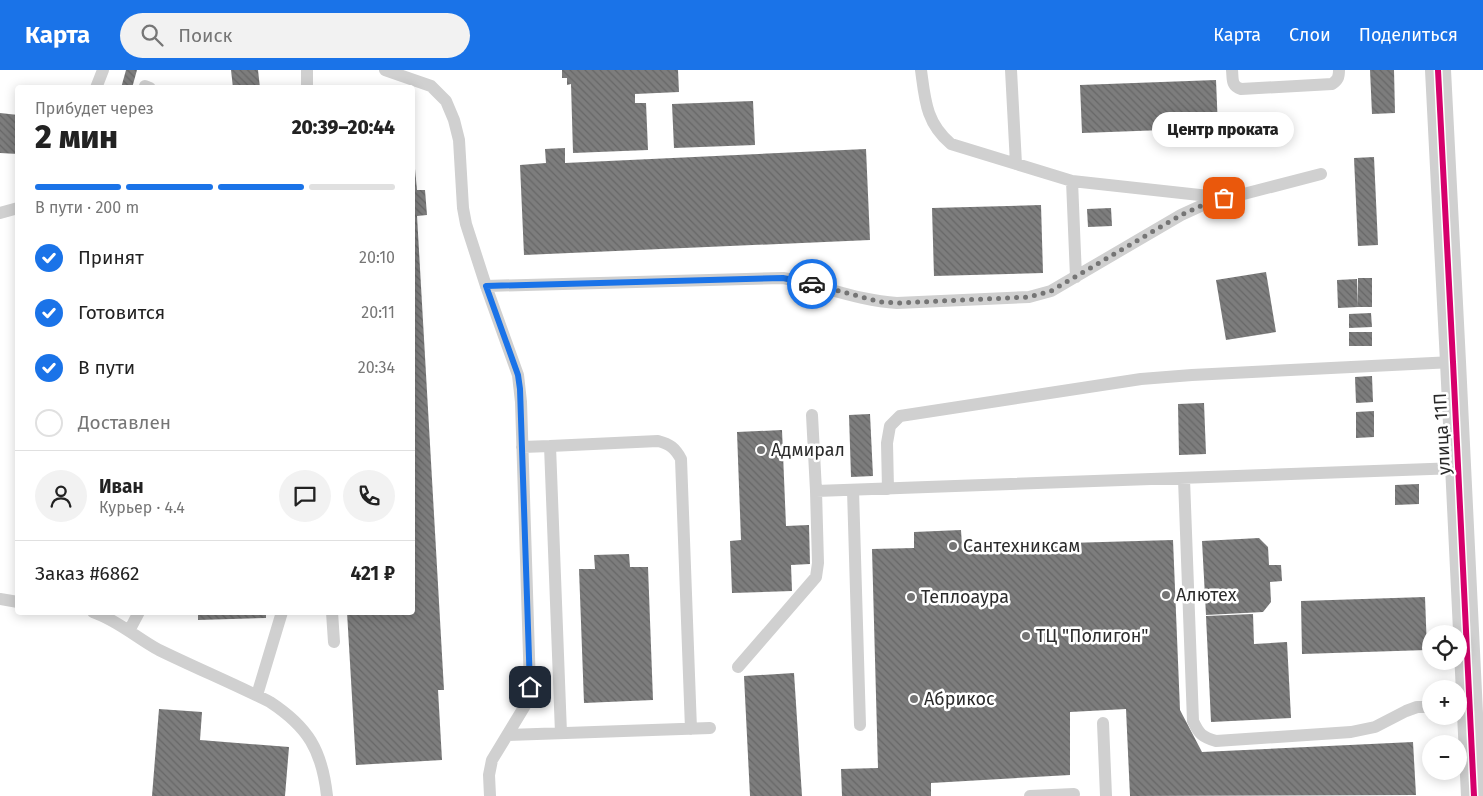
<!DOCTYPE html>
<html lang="ru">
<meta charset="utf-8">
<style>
:root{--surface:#fff;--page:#f2f2f2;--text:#222;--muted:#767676;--line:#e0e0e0;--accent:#1a73e8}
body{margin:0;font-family:"Fira Sans",sans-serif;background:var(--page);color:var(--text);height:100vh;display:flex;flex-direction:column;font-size:19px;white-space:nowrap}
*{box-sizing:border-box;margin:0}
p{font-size:16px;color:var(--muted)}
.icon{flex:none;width:28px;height:28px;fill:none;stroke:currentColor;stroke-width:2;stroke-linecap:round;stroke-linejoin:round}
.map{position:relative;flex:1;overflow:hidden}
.side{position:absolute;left:15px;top:15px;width:400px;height:530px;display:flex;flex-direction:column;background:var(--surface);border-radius:5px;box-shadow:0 2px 12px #0003}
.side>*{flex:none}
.buttons{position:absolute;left:1422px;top:555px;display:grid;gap:10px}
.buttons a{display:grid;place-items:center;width:45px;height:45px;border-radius:50%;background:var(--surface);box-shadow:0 2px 12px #0003;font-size:25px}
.pin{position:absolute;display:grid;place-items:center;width:42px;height:42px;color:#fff;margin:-21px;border-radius:10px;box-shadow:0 2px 8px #0006}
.courier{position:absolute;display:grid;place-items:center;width:50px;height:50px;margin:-25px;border:4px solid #1a73e8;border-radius:50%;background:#fff;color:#222;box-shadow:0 1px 6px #0007}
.bubble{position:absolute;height:35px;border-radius:18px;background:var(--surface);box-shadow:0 2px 12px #0003;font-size:16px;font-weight:800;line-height:35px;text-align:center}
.summary em{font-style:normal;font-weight:800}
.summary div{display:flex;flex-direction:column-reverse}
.summary{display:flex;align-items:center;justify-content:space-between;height:85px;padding:0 20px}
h1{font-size:32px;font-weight:800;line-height:38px}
.bar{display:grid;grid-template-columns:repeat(4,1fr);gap:8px 5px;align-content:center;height:60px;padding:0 20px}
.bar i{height:6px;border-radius:4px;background:var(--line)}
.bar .selected{background:var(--accent)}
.bar p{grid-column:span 4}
.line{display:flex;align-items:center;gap:12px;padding:0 20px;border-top:1px solid var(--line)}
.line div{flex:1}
.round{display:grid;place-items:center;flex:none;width:52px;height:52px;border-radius:26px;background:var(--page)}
ol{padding:0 20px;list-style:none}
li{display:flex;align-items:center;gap:15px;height:55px}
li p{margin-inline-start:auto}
li .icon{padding:5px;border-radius:50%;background:var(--accent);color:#fff;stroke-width:4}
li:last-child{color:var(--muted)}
li i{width:28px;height:28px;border:2px solid var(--line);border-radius:50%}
header{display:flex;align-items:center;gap:30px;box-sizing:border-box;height:70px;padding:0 25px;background:var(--accent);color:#fff}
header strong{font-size:24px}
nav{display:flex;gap:28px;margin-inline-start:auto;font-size:18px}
.search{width:350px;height:45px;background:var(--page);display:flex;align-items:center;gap:12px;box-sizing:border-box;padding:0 18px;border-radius:28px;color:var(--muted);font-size:19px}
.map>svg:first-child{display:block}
</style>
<header>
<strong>Карта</strong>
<div class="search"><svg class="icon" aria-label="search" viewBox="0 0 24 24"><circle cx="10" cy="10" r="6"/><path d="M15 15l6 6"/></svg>Поиск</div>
<nav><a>Карта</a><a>Слои</a><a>Поделиться</a></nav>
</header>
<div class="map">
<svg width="1483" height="726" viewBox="0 0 1483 726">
<defs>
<pattern id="building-back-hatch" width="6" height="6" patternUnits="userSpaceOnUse" patternTransform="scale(1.25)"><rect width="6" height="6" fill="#7d7d7d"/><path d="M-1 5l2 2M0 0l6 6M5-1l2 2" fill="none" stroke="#676767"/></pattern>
</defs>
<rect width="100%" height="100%" fill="#fff"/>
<!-- building -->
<path fill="url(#building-back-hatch)" d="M126,0H137L132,18H121Z
M231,0H258L260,18H233Z
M562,0H678L679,22L635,24V33H646L648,80L573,83L571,14L567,15V8H562Z
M1370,0H1394L1395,43L1372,44Z
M1216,10L1218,58L1082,63L1080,15Z
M753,31L755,75L674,78L672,34Z
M0,43L18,45V84L0,83Z
M565,78V93L866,79L870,170L524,185L520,95L546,93L545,79Z
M1374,87L1378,175L1358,176L1354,88Z
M415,99L417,120H425L427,145L417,146L444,620H438L442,690L356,695L347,542H412V100Z
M1041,135L1043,203L934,206L932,138Z
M1111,138L1112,156L1088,157L1087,139Z
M1266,202L1276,262L1226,270L1216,210Z
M1358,208H1372V237H1358Z
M1357,209L1358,237L1338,238L1337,210Z
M1371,243L1372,257L1349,258V244Z
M1349,262H1372V276H1349Z
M1372,306L1373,332L1356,333L1355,307Z
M1204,333L1206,384L1179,385L1178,334Z
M1374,341V367L1356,368V342Z
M870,344L873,406L851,407L849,345Z
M782,360L786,456L809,455L810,494L791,495L792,521L732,523L730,471L741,470L737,362Z
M1419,414V434L1395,435V415Z
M961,460L962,476L1173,470L1180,640L1202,682L1413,672L1416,725L1130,726L1126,639L1070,642V705L931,713V726H842L841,699L878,698L872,479L914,478V462Z
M1259,468L1268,477L1269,495H1281L1282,511L1270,512L1271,532L1263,542L1206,545L1202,471Z
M629,484L630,497H648L653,630L584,633L579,499H595L594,485Z
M1425,527L1427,580L1302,584L1301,531Z
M198,542H266V548L198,550Z
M1253,544L1254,574L1287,572L1291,648L1211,652L1206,546Z
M794,603L802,726H750L744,606Z
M159,639L202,642L200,670L289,677L285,726H152Z"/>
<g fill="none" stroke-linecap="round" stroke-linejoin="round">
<!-- lane -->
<path stroke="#d0d0d0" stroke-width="12" d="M307,0V18
M385,0L431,16L446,31L454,50L459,70L463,138L466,154L486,216L518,305L521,332L530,617L526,634L492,690L489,705L490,726
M921,0C925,30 926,53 951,74L1072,111L1076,207
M1011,0L1016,94
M1232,0C1233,9 1231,16 1241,19L1332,14C1338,10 1339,7 1339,0
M145,16L150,18
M96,18L103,0
M1072,111L1218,127
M0,143L18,138
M486,216L783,208C821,215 859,231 897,233L1029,227L1051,221L1181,145L1205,134L1321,104
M812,345L816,421
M550,376L658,371C670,374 675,378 681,389L691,659
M522,377L550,376L561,663
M1184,409L1193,651C1199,664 1202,667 1216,671L1351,662L1375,657L1406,641L1417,637H1431
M888,419L887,373L890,356L900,346L1141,309L1192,305L1453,292
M853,420L860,655
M0,529L18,532
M93,542C117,550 137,568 159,580C196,598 234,614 270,632C308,657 322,680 327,726
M332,542L334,572
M129,561L139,542
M738,597L816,507L818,493L816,421L1458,398
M257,625L282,542
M1103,653L1106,726
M507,665L710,658
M1030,726L1074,724"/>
<!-- street -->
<path stroke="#d0d0d0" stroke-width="26" d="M1438,0L1453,292L1474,726"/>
<defs>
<path id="cycleway" d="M1438,0L1453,292L1474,726"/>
</defs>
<!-- cycleway casing -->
<use href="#cycleway" stroke="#fff" stroke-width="9"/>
<!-- cycleway -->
<use href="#cycleway" stroke="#d6006c" stroke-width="6"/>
</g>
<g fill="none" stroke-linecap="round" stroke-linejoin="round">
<!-- done -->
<path stroke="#757575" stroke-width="5" stroke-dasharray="0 9" d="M812,214L881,232L897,233L1029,227L1051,221L1181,145L1205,134L1224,128"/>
<!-- route -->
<path stroke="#1a73e8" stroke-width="6" d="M530,617L520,319L518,305L486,216L783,208L812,214"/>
</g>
<!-- markers -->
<g fill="#757575" stroke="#fff" stroke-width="2">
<circle cx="761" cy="380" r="5"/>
<circle cx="953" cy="476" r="5"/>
<circle cx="1166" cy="525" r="5"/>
<circle cx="911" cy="527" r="5"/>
<circle cx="1026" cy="566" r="5"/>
<circle cx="914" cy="629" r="5"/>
</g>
<g text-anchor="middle" stroke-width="5" stroke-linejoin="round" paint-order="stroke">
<!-- street labels -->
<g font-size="18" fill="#2b2b2b" stroke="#fff">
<text transform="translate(1442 364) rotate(-93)" y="6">улица 11П</text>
</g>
<!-- poi labels -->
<g font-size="18" fill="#2b2b2b" stroke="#fff" text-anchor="start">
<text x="771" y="386">Адмирал</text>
<text x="963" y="482">Сантехниксам</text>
<text x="1176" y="531">Алютех</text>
<text x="921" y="533">Теплоаура</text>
<text x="1036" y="572">ТЦ "Полигон"</text>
<text x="924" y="635">Абрикос</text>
</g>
</g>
</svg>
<div class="buttons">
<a><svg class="icon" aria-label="locate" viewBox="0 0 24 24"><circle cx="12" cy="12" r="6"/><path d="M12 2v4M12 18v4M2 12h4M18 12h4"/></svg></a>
<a>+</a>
<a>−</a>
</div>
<div class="pin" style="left:1224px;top:128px;background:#ea580c"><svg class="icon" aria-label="bag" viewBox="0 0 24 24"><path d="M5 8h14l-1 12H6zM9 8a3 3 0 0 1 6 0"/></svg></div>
<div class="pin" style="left:530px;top:617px;background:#1f2937"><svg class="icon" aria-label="home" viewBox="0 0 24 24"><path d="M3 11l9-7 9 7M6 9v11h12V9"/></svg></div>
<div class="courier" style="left:812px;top:214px"><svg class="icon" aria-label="car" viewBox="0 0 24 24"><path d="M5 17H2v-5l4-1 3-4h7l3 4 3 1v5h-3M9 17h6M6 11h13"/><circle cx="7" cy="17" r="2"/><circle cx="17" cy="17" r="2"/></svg></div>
<div class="bubble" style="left:1152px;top:42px;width:142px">Центр проката</div>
<section class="side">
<div class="summary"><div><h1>2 мин</h1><p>Прибудет через</p></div><em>20:39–20:44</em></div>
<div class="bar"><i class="selected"></i><i class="selected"></i><i class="selected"></i><i></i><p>В пути · 200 m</p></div>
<ol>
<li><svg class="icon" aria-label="check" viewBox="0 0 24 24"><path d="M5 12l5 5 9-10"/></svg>Принят<p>20:10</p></li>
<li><svg class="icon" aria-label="check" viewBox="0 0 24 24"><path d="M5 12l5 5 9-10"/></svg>Готовится<p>20:11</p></li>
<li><svg class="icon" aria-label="check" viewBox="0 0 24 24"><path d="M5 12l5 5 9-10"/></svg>В пути<p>20:34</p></li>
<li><i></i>Доставлен</li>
</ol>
<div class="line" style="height:90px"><a class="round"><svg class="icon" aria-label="person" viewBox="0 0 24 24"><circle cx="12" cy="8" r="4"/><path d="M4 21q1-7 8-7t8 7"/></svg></a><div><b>Иван</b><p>Курьер · 4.4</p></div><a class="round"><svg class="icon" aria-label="chat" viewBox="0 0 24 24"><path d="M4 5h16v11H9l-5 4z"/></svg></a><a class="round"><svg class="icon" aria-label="phone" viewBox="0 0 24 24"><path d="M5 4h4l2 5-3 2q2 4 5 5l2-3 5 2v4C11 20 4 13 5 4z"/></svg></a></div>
<div class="line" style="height:65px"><div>Заказ #6862</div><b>421 ₽</b></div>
</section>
</div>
